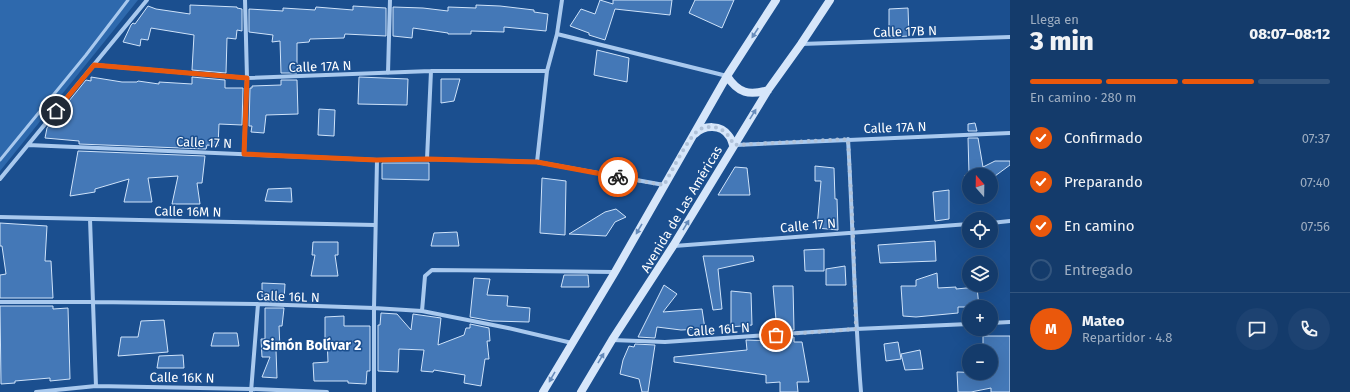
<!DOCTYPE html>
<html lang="es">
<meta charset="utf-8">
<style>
:root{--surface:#143b6b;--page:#1d4271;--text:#f1f3f6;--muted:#9dadc1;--line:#33557e;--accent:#ea580c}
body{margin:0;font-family:"Fira Sans",sans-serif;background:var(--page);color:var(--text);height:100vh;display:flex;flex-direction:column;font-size:15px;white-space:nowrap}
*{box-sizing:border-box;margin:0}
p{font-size:13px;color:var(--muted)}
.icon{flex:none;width:22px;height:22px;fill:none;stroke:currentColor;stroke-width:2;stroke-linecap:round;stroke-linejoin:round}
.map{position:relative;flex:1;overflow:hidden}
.details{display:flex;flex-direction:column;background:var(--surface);width:340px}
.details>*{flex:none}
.needle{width:26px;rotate:340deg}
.buttons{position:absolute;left:962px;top:168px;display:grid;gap:8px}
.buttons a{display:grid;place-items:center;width:36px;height:36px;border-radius:50%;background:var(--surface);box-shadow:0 4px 16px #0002,0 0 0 1px var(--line);font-size:20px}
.pin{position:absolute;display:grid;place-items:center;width:34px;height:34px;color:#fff;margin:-17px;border:2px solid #fff;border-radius:50%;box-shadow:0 1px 4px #0007}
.courier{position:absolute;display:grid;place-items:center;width:40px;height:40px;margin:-20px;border:3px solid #ea580c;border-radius:50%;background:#fff;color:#222;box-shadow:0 1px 5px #0007}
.head em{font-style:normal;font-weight:800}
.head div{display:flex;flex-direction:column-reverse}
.head{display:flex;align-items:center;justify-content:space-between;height:68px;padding:0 20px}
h1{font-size:26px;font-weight:800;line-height:30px}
.bar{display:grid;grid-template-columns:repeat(4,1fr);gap:6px 4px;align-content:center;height:48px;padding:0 20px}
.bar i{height:5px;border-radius:3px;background:var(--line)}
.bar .selected{background:var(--accent)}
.bar p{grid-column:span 4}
.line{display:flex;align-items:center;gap:10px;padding:0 20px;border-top:1px solid var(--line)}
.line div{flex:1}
.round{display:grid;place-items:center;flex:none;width:42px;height:42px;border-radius:21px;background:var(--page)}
ol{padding:0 20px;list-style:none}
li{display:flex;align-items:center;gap:12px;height:44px}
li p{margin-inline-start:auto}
li .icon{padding:4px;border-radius:50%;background:var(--accent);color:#fff;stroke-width:4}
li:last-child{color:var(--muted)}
li i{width:22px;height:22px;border:2px solid var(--line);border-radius:50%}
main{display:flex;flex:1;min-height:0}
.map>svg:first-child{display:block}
</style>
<main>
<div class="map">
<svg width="1010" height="392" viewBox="0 0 1010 392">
<rect width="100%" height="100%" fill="#1b4f8f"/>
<!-- green -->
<path fill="#2e69ad" d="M0,0H138L0,171Z"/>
<!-- building -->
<path fill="#4478b7" stroke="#cfe3fa" d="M600,0L613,4V0H672L670,15L615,9L605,40L589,35V33L570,26L581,9L595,14Z
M695,0H734L722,28L689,13Z
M190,5L237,7V8L242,9V31L237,30L236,39L227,38L226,73L192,70L194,35L151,28L148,40L141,39L140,46L123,42L131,25L133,23L135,24L148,6L156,9L190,14Z
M476,5L500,6L534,10V12L548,14L546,31L504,27V32L471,31V34H448V33L413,28L412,38L393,36V7L423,8L448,11V7L476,8Z
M353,6L386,8V36L345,34L344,38L310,39L309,42L297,43V73H281L280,41L272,42L273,35L249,32V9L283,11V8L315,10L316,7L353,10Z
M908,8L909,36L889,37V9Z
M597,50L629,58L627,82L594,75Z
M91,77L122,82H137L138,81L159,84V82L192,84V77L225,80V88H243L242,125L219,124L218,146L207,145L206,149L79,144V141L45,138L47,128L86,80L91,81Z
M359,77L408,79L407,105L358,104Z
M441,79H460L454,101L441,103Z
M281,80H297L298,114L266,115L264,133L251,132L252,126H249L250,88H252V86L281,85Z
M319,109L335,110L334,136L318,135Z
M975,123L977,131H968V124Z
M968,138H978L983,167L995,161H1010V165L995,176H991V175H969V176H964L969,174Z
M78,151L205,156L202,183H197L200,204H172L178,176L148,178L152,202H124L129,179L95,189V192L70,196Z
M382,163H429V180L382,179Z
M815,166L834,168L835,199H837L838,230L817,228L821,181H815Z
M735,167L747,168L750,195H718Z
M542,178L566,181L565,235L540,233Z
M291,188L292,202L265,201L268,189Z
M949,190V219L935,221L933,192Z
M616,209L626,217L615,222L606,236L569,234L605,212Z
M0,223L47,226L45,261H51L53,298H0V275L6,274L2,246H0Z
M457,232L459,246H431L434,233Z
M935,241L936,261L880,263L878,245Z
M313,242H338V255H335L338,276H311L315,255H312Z
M824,249V271H805L804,250Z
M703,256H753L754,261L718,269L722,309L713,310Z
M845,266L846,285H826V269Z
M937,273L938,288L956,287V289L977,287L979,307H958V313L916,317L903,316L901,286H916V280Z
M564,275H588L589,287H561Z
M474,278L490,279L487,295L508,296L507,306L530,308L529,322L492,321L470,317Z
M262,283L285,284L284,301H265V297H262Z
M664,285L677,294L663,312L702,309L705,329L681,330L657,327L655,338L638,337Z
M773,286H793L794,330L777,331Z
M731,291L751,293L752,325L731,327Z
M0,306H53V309L68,308L70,379L50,381V378L15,381V383L1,384Z
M265,308H284L282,326H279L280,349L276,350L277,378L262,377L270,357H262L261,339H265Z
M381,313L397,314L411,330L413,314L441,318L438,345L464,335L466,328H470V324L489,328L490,341H487L489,359H485L481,386L464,383L465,375L434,370L433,372L421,371L424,350L399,349L398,372L378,371V325H380Z
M344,316V326H370V371H367L366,384L348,383V381H314L313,363L328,362L327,338H325V317Z
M164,320L168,352L118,356L121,337H138L141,321Z
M214,333H237L239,346H211Z
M983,336H1010V392H991V388L971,392H958L957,372L991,373V351H983Z
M794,337V342H802L809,382H797L798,392H780V382L766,383V375L674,362V357L747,350L746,340L778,341V338Z
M898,342L901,359L886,361L884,344Z
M635,344L655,345L648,392H642L639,379L620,374L623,360L629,346L634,347Z
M920,350L923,369L905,370L901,354Z
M183,355L184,368H157L159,356Z"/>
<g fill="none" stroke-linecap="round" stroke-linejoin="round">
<!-- service -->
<path stroke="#a9c9ee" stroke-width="3" d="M0,160L86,55L128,0"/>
<!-- minor -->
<path stroke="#a9c9ee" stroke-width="4" d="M557,34L727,76
M801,44L1010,37
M94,65L247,78L431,71H547
M388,73L390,0
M848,139C853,223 854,308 861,392
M28,145L377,160L427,159L537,162L664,185
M736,145L1010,133
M244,154L247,78L245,0
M427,159L431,71
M537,162L547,71L557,34L562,0
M0,179L147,0
M0,217L375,225
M90,219L96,386
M991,223L1010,221
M674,246L969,224
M0,302H93L258,304L374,308L422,311L508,328L572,343
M422,311L425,276L432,270L614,272
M991,323L1010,322
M612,340L665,342L856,329L969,324
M36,392L96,386L251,389L327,392
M251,392L258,304
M374,392V308L377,160"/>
<!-- secondary -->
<path stroke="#d6e6fa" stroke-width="8" d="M727,76C738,93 749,96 768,90
M695,134C704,125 721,124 729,136C731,138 732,142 733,145
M543,392L615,272L727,76L776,0
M581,392L612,340L673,246L768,90L801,44L830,0"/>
</g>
<!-- one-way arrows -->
<defs><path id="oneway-solid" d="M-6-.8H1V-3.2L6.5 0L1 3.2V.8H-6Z"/></defs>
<g fill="#668bba">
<use href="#oneway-solid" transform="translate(755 33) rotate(123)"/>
<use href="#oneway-solid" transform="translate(753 114) rotate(-58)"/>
<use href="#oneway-solid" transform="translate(686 225) rotate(-59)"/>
<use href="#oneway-solid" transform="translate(639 229) rotate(120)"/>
<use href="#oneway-solid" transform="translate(601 358) rotate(-59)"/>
<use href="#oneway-solid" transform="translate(552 377) rotate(120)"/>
</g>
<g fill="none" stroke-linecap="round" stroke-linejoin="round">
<!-- done -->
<path stroke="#afc1d8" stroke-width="4" stroke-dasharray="0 7.2" d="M618,177L664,185C671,173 688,137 699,130C703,127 709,127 714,127C725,129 729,136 734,145L848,139L853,232L856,329L776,335"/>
<!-- route -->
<path stroke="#ea580c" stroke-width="5" d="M56,111L94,65L247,78L244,154L376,160L427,159L537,162L618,177"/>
</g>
<g text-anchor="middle" stroke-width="3" stroke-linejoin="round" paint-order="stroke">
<!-- street labels -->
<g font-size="13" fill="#fff" stroke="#1b4f8f">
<text transform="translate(905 31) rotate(-2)" y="5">Calle 17B N</text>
<text transform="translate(320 66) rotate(-2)" y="5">Calle 17A N</text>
<text transform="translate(895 127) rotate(-2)" y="5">Calle 17A N</text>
<text transform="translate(204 142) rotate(2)" y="5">Calle 17 N</text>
<text transform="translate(681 209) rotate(-59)" y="5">Avenida de Las Américas</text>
<text transform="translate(188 211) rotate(1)" y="5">Calle 16M N</text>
<text transform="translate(808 225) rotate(-5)" y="5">Calle 17 N</text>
<text transform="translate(288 296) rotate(2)" y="5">Calle 16L N</text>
<text transform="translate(718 329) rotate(-4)" y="5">Calle 16L N</text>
<text transform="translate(182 377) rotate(1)" y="5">Calle 16K N</text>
</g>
<!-- neighbourhood labels -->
<g font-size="14" font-weight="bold" fill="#fff" stroke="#1b4f8f">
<text x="312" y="350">Simón Bolívar 2</text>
</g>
</g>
</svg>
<div class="buttons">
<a><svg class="needle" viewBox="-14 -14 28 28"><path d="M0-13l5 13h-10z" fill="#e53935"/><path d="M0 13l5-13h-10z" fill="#9dadc1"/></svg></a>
<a><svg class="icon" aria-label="locate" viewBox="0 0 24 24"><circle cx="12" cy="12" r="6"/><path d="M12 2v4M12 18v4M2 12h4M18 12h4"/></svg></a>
<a><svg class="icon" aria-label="layers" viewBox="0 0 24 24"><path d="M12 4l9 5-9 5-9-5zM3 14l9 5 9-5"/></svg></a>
<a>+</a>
<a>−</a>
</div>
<div class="pin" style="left:776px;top:335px;background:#ea580c"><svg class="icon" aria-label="bag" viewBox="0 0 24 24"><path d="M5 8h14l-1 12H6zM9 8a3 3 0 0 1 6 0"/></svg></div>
<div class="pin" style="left:56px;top:111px;background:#1f2937"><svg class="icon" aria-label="home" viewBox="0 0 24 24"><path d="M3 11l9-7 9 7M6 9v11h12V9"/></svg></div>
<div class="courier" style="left:618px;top:177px"><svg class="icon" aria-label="bike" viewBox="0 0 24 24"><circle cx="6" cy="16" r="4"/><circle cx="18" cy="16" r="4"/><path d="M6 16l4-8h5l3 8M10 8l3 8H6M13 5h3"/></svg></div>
</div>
<section class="details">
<div class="head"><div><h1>3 min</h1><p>Llega en</p></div><em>08:07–08:12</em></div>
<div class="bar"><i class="selected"></i><i class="selected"></i><i class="selected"></i><i></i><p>En camino · 280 m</p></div>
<ol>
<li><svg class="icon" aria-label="check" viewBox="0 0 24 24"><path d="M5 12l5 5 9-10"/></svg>Confirmado<p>07:37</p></li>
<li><svg class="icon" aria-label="check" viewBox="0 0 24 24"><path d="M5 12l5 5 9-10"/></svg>Preparando<p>07:40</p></li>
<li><svg class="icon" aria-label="check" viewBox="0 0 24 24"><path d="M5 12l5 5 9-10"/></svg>En camino<p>07:56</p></li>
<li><i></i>Entregado</li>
</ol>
<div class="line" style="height:72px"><b class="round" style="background:var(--accent);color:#fff">M</b><div><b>Mateo</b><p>Repartidor · 4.8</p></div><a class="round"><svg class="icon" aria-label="chat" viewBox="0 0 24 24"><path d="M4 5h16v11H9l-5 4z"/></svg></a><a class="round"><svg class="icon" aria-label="phone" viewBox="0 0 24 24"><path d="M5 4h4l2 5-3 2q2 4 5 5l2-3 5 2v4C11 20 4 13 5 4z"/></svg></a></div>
</section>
</main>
